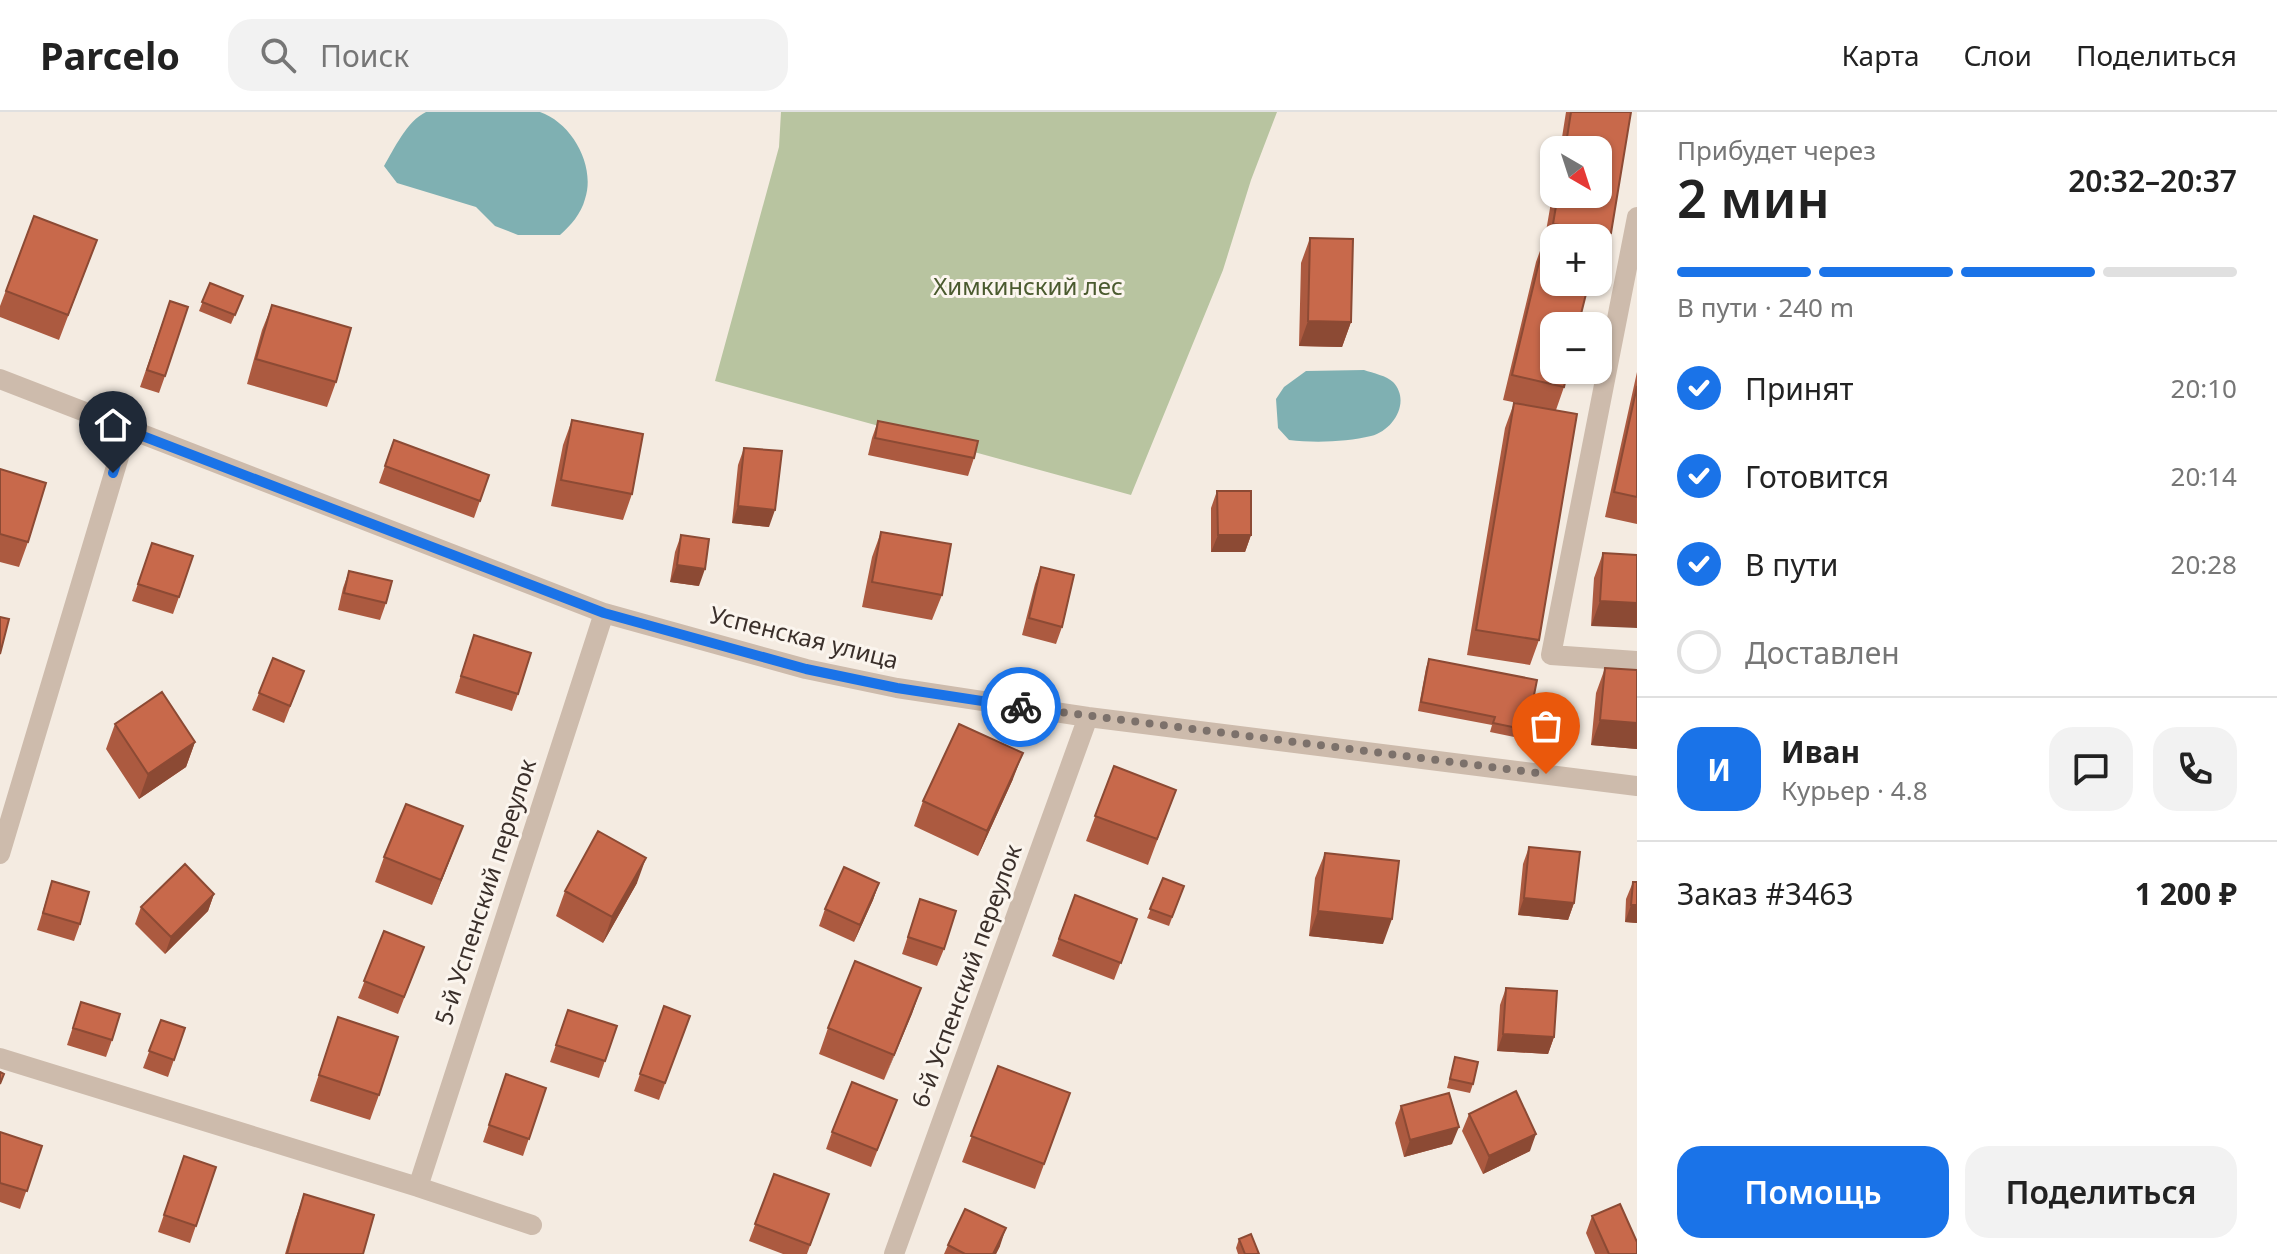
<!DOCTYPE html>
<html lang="ru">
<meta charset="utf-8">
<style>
:root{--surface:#fff;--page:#f2f2f2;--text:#222;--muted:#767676;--line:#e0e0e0;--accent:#1a73e8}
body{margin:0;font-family:"Noto Sans",sans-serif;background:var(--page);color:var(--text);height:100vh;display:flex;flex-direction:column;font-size:30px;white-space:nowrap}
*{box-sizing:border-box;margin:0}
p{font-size:26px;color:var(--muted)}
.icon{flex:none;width:44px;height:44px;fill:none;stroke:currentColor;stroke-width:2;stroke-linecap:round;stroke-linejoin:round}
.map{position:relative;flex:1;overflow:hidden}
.details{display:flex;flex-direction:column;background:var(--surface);width:640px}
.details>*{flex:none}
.needle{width:52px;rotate:141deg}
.buttons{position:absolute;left:1540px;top:24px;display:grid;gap:16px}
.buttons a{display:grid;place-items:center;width:72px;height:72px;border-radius:16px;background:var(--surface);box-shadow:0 2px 6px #0004;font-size:40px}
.pin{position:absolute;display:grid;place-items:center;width:68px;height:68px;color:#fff;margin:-82px -34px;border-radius:50% 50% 50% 0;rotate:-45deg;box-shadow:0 0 8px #0007}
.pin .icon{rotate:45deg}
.courier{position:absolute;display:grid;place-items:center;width:80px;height:80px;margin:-40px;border:6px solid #1a73e8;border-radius:50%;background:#fff;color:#222;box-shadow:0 2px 10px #0007}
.headline em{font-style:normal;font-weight:600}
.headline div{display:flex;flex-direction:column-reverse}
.headline{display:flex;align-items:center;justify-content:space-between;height:136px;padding:0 40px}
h1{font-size:52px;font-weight:600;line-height:60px}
.bar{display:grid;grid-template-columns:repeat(4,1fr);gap:12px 8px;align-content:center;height:96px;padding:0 40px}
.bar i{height:10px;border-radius:6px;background:var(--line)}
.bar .selected{background:var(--accent)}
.bar p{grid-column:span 4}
.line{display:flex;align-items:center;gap:20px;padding:0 40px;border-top:2px solid var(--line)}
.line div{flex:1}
.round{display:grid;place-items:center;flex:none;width:84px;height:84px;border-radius:24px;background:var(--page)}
ol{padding:0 40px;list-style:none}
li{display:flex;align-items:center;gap:24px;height:88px}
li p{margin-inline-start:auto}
li .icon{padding:8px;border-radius:50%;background:var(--accent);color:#fff;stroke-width:4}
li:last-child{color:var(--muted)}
li i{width:44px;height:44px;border:4px solid var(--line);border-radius:50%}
.action{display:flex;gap:16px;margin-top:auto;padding:16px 40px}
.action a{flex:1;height:92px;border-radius:24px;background:var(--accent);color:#fff;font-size:32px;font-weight:600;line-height:92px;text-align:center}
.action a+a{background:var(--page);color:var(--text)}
header{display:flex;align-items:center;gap:48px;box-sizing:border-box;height:112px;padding:0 40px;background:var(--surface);border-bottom:2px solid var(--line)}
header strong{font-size:38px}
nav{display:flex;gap:44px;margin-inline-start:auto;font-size:28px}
.search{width:560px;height:72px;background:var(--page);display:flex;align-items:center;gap:20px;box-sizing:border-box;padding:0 28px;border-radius:24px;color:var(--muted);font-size:30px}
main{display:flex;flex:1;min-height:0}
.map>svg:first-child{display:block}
</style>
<header>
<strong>Parcelo</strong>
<div class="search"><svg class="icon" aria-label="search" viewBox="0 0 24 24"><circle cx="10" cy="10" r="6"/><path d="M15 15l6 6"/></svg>Поиск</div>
<nav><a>Карта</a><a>Слои</a><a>Поделиться</a></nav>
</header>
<main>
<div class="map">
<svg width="1637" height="1142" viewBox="0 0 1637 1142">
<rect width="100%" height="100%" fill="#f4ebe1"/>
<!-- green -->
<path fill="#b8c4a0" d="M781,0H1277L1251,68L1223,158L1131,383L715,269L779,35Z"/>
<!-- water -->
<path fill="#7fb0b2" d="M426,0H540C572,11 596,54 585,87C581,102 571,113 560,123H518L495,114L476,95L397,71L384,54C394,37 407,9 426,0Z
M1364,258C1373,261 1387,264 1393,270C1411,289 1394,318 1371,324C1347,330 1314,331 1289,328L1278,316L1276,287L1284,275L1306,259Z"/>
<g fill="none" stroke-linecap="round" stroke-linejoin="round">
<!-- minor -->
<path stroke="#cdbbac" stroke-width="20" d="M1637,105L1551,543L1637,549
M0,267L604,501L806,557L897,576L1088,605L1637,674
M0,742L127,318
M0,946L418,1075L532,1113
M418,1075L604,501
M894,1142L1088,605"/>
</g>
<!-- wall -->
<path fill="#ac5a40" d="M1566,0H1631L1611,121L1602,146H1598V126H1554V170L1564,275L1556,298L1539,528L1530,553L1467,543L1505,316L1514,291H1517L1503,288L1536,150L1545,125L1554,73V82H1598V38H1560Z
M34,104L97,128L59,228L0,205V194Z
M1310,126L1351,210L1342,235L1299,234L1301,151Z
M210,171L243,184L231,212L199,199Z
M272,193L336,270L327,295L247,272L262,218Z
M164,206L165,264L159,281L140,275Z
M1637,260V412L1605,405Z
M572,308L632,382L623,408L551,394L563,333Z
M878,309L974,346L968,364L868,343L872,326Z
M394,328L489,363L474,406L379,371Z
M744,336L769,415L732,411L738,353Z
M0,357L28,430L19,455L0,450Z
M1217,379L1251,423L1245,440H1211V396Z
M881,420L942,483L932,508L862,495L872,445Z
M681,423L699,474L670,470L675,440Z
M152,431L179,485L173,502L132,489Z
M1603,441L1637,443L1591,514L1594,466Z
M1041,455L1062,515L1056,532L1022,523L1035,472Z
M349,459L386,491L380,508L338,498L343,476Z
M474,523L518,582L512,599L455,581Z
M1429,547L1527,618L1524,627L1490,620L1492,613L1418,599L1426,556Z
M1605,556L1637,558V637L1591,633L1596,581Z
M304,559L284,611L252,598L259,581Z
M115,612L195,630L186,655L139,687L106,637Z
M1114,654L1176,678L1148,753L1086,729Z
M1013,667L978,744L914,714L923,689Z
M463,714L432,793L375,770L384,745Z
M1529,735L1574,791L1568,808L1518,803L1523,752Z
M1325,741L1383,832L1309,824L1315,766Z
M1163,766L1184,774L1169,814L1147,806Z
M52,769L80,812L74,829L37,818Z
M1633,770L1637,811L1625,810L1626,787Z
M637,771L603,831L556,804L565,779Z
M879,771L873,788L854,830L819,814L825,797Z
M214,782L208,799L165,842L135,812L141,795Z
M1075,783L1137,807L1114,868L1052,844Z
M920,787L944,837L937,854L902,842Z
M384,819L424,835L398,902L358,886Z
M921,876L884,968L819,942L828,916Z
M1506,876L1554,925L1548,942L1497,939L1500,893Z
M81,890L112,928L106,945L67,933Z
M664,894L690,904L659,988L634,979Z
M568,898L617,914L599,966L550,950Z
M338,905L379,983L370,1008L310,989Z
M161,908L185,916L168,965L143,956Z
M1455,945L1473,972L1470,981L1447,976Z
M998,954L1070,981L1035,1077L962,1050Z
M506,962L546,976L523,1044L483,1030Z
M897,988L871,1055L826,1037L832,1020Z
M1401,994L1452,1032L1404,1045L1395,1011Z
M1469,1002L1530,1039L1483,1062L1462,1019Z
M0,1020L42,1034L20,1097L0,1090Z
M184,1044L216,1055L190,1131L158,1120Z
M774,1062L829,1082L807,1142H783L749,1129Z
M304,1082L363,1142H285L295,1108Z
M1592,1104L1637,1142H1595L1586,1121Z
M1239,1127L1259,1142H1238L1236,1136Z
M948,1133L1000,1134L996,1142H944Z"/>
<!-- shaded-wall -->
<path fill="#8c4a34" d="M1308,209L1351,210L1342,235L1299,234Z
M738,394L775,398L769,415L732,411Z
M1218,423H1251L1245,440H1211Z
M677,453L705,457L699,474L670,470Z
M1600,489L1637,491V516L1591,514Z
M1600,608L1637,611V637L1591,633Z
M195,630L186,655L139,687L148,662Z
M1023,641L1013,667L978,744L987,719Z
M463,714L453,740L432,793L441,768Z
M646,746L637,771L603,831L612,805Z
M879,771L873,788L854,830L860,813Z
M214,782L208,799L165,842L171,825Z
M1524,786L1574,791L1568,808L1518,803Z
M1631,793H1637V811L1625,810Z
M1318,799L1392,807L1383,832L1309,824Z
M921,876L912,902L884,968L894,943Z
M1503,922L1554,925L1548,942L1497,939Z
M1459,1015L1452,1032L1404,1045L1410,1028Z
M1536,1022L1530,1039L1483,1062L1489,1044Z
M1006,1116L1000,1134L996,1142H993Z"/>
<!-- building -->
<path fill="#c8694b" stroke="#8c4a34" stroke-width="2" d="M1571,0H1631L1611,121L1553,112L1558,82H1598V38H1565Z
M34,104L97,128L68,203L6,179Z
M1545,125L1554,127V170H1589L1578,214H1554V258H1568L1564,275L1512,263Z
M1310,126L1353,127L1351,210L1308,209Z
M210,171L243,184L235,203L202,190Z
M170,189L188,195L165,264L147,258Z
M272,193L351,216L336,270L256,247Z
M1637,274V385L1614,380Z
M1514,291L1577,302L1539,528L1476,518Z
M572,308L643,322L632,382L561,368Z
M878,309L978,329L974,346L875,326Z
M394,328L489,363L480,389L385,354Z
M744,336L782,339L775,398L738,394Z
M0,357L46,371L28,430L0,422Z
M1217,379H1251V423H1218Z
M881,420L951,432L942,483L872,470Z
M681,423L709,427L705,457L677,453Z
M152,431L193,444L179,485L138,472Z
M1603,441L1637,443V491L1600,489Z
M1041,455L1074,463L1062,515L1029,506Z
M349,459L392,469L386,491L344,481Z
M0,505L9,507L0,542Z
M474,523L531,541L518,582L461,564Z
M273,546L304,559L290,594L259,581Z
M1429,547L1537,568L1527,618L1493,611L1495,605L1421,590Z
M1605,556L1637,558V611L1600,608Z
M162,580L195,630L148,662L115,612Z
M959,612L1023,641L987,719L923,689Z
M1114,654L1176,678L1157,727L1095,704Z
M406,692L463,714L441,768L384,745Z
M598,719L646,746L612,805L565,779Z
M1529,735L1580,740L1574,791L1524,786Z
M1325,741L1399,749L1392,807L1318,799Z
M185,752L214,782L171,825L141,795Z
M844,755L879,771L860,813L825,797Z
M1163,766L1184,774L1172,805L1150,797Z
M52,769L89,780L80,812L43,801Z
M1633,770H1637V793H1631Z
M1075,783L1137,807L1121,851L1059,827Z
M920,787L956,799L944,837L908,825Z
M384,819L424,835L404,885L364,869Z
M855,849L921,876L894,943L828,916Z
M1506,876L1557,879L1554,925L1503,922Z
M81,890L120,902L112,928L73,916Z
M664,894L690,904L665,971L640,962Z
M568,898L617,914L605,949L556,933Z
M338,905L398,925L379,983L319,963Z
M161,908L185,916L174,948L149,939Z
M1455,945L1478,950L1473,972L1450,967Z
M998,954L1070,981L1044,1052L971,1024Z
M0,960L4,962L0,972Z
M506,962L546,976L529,1027L489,1013Z
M852,970L897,988L877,1038L832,1020Z
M1516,979L1536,1022L1489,1044L1469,1002Z
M1449,981L1459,1015L1410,1028L1401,994Z
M0,1020L42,1034L27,1079L0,1071Z
M184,1044L216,1055L196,1114L164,1103Z
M774,1062L829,1082L810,1133L755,1112Z
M304,1082L374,1103L363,1142H287Z
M1620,1092L1637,1130V1142H1609L1592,1104Z
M965,1097L1006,1116L993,1142H965L948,1133Z
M1251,1122L1259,1142H1245L1239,1127Z"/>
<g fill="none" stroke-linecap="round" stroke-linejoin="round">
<!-- done -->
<path stroke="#7c716b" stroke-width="8" stroke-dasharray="0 14.4" d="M1021,595L1546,662"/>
<!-- route -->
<path stroke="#1a73e8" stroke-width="10" d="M113,361L127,318L604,501L806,557L897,576L1021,595"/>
</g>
<g text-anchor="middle" stroke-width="6" stroke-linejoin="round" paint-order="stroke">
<!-- park labels -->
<g font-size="24" fill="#4a5a2e" stroke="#fbf5ee">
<text x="1028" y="183">Химкинский лес</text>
</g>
<!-- street labels -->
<g font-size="24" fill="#3b302b" stroke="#fbf5ee">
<text transform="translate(804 526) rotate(14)" y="8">Успенская улица</text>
<text transform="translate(486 780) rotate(-72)" y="8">5-й Успенский переулок</text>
<text transform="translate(967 864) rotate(-70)" y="8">6-й Успенский переулок</text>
</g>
</g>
</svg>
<div class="buttons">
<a><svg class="needle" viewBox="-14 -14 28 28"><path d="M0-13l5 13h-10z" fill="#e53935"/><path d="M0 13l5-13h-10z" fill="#767676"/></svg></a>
<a>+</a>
<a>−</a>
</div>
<div class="pin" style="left:1546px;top:662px;background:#ea580c"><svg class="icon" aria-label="bag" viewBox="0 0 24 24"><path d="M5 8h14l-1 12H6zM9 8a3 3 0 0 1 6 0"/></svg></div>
<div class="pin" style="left:113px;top:361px;background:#1f2937"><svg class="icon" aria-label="home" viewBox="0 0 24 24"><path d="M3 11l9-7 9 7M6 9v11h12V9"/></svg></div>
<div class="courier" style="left:1021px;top:595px"><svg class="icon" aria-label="bike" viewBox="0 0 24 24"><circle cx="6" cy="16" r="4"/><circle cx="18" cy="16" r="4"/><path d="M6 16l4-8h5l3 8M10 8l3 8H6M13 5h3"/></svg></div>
</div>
<section class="details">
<div class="headline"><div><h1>2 мин</h1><p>Прибудет через</p></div><em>20:32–20:37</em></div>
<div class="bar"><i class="selected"></i><i class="selected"></i><i class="selected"></i><i></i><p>В пути · 240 m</p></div>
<ol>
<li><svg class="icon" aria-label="check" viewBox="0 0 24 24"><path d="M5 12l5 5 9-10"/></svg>Принят<p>20:10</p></li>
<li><svg class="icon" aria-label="check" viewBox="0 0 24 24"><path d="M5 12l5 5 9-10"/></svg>Готовится<p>20:14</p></li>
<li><svg class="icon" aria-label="check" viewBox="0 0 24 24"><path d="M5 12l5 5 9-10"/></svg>В пути<p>20:28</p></li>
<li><i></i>Доставлен</li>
</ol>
<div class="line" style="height:144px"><b class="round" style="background:var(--accent);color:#fff">И</b><div><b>Иван</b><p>Курьер · 4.8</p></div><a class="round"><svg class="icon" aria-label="chat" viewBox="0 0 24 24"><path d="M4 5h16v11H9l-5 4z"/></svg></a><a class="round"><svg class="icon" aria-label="phone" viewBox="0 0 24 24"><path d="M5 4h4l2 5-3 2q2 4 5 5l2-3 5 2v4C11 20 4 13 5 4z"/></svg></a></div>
<div class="line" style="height:104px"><div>Заказ #3463</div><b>1 200 ₽</b></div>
<div class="action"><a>Помощь</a><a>Поделиться</a></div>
</section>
</main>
